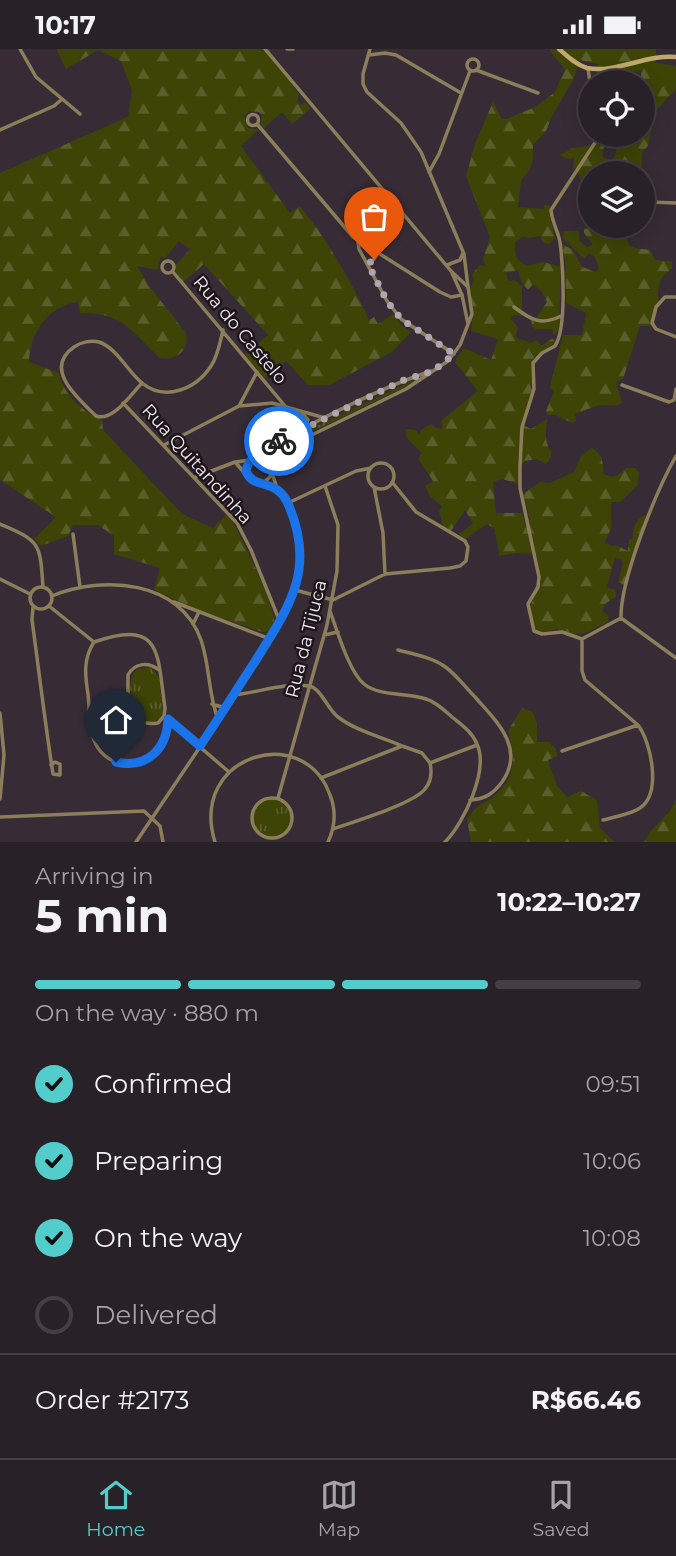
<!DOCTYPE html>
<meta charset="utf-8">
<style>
:root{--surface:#292128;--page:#312930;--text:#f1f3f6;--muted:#a5a3a8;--line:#453e45;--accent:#53cdcb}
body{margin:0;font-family:Montserrat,sans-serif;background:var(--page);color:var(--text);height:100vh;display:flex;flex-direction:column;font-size:26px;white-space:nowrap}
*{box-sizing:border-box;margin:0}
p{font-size:23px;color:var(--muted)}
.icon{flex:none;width:38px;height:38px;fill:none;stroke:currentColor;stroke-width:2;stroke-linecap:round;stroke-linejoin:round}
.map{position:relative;height:793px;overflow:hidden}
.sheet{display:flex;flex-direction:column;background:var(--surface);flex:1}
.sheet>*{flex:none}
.controls{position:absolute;left:578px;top:21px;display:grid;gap:14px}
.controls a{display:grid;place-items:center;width:77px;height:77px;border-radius:50%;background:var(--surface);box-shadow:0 4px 18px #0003,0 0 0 2px var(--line);font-size:35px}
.pin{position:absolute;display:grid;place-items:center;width:60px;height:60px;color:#fff;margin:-72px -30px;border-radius:50% 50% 50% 0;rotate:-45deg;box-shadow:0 0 7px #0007}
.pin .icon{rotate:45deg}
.courier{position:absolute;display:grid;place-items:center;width:70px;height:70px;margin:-35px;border:5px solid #1a73e8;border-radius:50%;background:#fff;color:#222;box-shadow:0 2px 9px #0007}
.head em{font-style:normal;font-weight:700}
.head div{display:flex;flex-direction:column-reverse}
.head{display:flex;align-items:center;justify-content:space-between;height:119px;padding:0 35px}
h1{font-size:46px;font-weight:700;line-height:52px}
.bar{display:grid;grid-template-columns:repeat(4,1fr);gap:10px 7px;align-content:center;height:84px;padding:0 35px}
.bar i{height:9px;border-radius:5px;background:var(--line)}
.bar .active{background:var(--accent)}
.bar p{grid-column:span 4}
.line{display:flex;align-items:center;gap:18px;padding:0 35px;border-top:2px solid var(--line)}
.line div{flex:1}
ol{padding:0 35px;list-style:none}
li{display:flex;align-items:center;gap:21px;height:77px}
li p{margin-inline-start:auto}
li .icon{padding:7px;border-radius:50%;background:var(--accent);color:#111;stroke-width:4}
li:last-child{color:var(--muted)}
li i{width:38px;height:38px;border:4px solid var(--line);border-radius:50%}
.status{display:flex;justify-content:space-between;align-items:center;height:49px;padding:0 35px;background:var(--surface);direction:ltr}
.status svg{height:19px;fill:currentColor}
.dock{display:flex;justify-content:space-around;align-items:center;height:98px;border-top:2px solid var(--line);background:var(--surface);font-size:19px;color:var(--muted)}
.dock a{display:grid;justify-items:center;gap:4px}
.dock .active{color:var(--accent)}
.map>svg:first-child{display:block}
</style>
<div class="status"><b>10:17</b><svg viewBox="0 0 49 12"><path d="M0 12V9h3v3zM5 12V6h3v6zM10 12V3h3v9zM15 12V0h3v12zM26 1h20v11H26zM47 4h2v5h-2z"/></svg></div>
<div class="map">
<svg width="676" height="793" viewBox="0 0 676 793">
<defs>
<pattern id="forest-firs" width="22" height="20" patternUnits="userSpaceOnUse" patternTransform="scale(1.75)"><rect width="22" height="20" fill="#3d4406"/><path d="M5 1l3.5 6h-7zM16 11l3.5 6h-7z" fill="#595f2b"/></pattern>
<pattern id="park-tufts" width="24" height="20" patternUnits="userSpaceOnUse" patternTransform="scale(1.75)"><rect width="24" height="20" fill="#3d4406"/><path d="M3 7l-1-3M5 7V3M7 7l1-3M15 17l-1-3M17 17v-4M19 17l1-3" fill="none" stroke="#595f2b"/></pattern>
</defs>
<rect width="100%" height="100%" fill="#372c36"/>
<!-- forest -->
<path fill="url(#forest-firs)" d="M56,0H269L299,46L297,52L301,56L305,53L310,60L292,75L282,63L264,79L261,76L262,66L259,63L249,62L244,67L248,79L258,81L241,97L290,164L300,157C328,192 350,230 369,271L374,268L378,275L393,265L401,276L411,283L392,303L329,336H308L286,312L265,330L245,306L268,286L204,215L183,233L175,222L176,216L190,200L179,192L166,208H161L157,221L137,217L149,237L186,284C190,301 177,312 160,309C132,283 123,263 80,264L78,253C48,257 30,283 29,313L59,324C61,343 85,365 102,371L103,381L182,465L213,479L226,466L232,472C242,490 281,566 274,581L262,583L198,561L154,541L160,519L114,505V487L98,476H73L68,487L41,497L34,490L56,468L0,431V124L128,68L132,41L121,12L98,1L66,20Z
M550,0H656V14L676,17V40L655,63L648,97L642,103L641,124H590V143L580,131L577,119L573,120L574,109L569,110L559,106L573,99L598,95L602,86H607L602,108L612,111L615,107L620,86H642L641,22L596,27L598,15L580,11L573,31L553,65L546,82L533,96V111L530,120L521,132L518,158L544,160V156L550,157V167L555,189L549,195L543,193L540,187L529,189L522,188L515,193C514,206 516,211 527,217L543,213L561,218L559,279L555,286L553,285V280H536L532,278L531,268H537L547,253L543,244L533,235L528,241L521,232L518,221L506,224L508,232L515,231L522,237V267L513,266L511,270L518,278L515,288L531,294L537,291L541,297L553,289L556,293L535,307L531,318L533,341L523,376L531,380L547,370C546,381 544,394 551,402V408L546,415L537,410L524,412L518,422L519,435L502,430L493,433L496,464H522L525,473L530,471L523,445L540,433L550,434L574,423L581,407L592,399C602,405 604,414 603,425C614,430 618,427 626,419H635L639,424L637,437L620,453H611V480L604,494L613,497L616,496L628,502L629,491L633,489C632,478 637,468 649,465L626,537L618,533L623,514L621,510L615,509L607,537L610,540H615L616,548L606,554L602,562L609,567L608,573L585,584L575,585L557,580L542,583L536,582L530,558L541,533L536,505L516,504L499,507L495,480L487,475L465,490L459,486L473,474L465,461L451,482L443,477L439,463L442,457L430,447L425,437L433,432L418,409L422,404L407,389L405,380L415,381L419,385L421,381L431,375L436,379L442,380V371L478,342L455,313L464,299L491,311L498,290L471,282L473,265L469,241L474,232L472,225L480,216L486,218L483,210L490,188L466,127L475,95L493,53L502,70H507L535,58L555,43L565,21C560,12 553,9 550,0Z
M604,177H623L629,196L635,199L650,201L655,211L672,213V219C668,223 663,226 660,232C655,244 663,263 650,277H640L623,330L616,333L622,354C614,358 612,356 604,356C595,356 584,362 575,365L576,372L572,374L555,366H548L546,362L554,343L550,338L563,286H582L586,264L566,254L565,212L562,195L573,201L582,218L596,223L599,220L595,208L589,204L584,210L562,188L564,182H579V192L587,198L593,195L584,184V180L593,178L601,181Z
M522,659L533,663L537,675V693H549L556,700L557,707L548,711L557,737L567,748L581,742L597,751L600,779L614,793H471L467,770C475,759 476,758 487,752C515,736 517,709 508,682Z
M676,751V793H644L649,784L669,763Z"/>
<!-- park -->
<path fill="url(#park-tufts)" d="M423,327L422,330L284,396L276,404L273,415L269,409L259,406L276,396Z
M150,618L159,628L163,664C141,699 120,639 136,621Z
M253 769a19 19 0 1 1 38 0a19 19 0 1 1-38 0Z"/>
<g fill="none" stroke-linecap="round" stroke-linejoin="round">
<!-- minor -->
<path stroke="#8c7e5a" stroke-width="3.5" d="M20,0L36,28L80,65
M287,0H293
M370,0L363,25V35L367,43L401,74L421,103L464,205L468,238
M369,6L385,4L396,6L461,44
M467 16a6 6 0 1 1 12 0a6 6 0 1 1-12 0Z
M588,19L590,33
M476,21L538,44
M247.5 71a5.5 5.5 0 1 1 11 0a5.5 5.5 0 1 1-11 0Z
M257,75L353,188L440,243L451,248L462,246
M0,81L54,57L61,51
M429,123L439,105L470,22
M650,153L676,154
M358,193L359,200L387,252L401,270L454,305
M162 218a6 6 0 1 1 12 0a6 6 0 1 1-12 0Z
M368,215L374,210L377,205
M447,216L460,211L463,204
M173,223L285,357
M676,248H665L656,258L652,274L656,280L676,288
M514,258C531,271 541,277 561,267
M142,334C131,345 113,373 96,367C79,350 42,320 74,298C81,293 91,291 99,293C117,299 128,323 142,334C165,353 196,340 211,317C218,307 220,293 223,281
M622,336L669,353L674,351L676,340
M123,354L237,474L251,501L280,573
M239,357L257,323
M302,364L308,371L305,378
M164,396L239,357L272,354L325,369
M236,414L247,427
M368 427a13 13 0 1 1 26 0a13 13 0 1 1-26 0Z
M196,428L235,413L251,411
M374,438L383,484L385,525
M288,454L356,422L371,419
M0,475C41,492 40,495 43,538
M73,485L80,538
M0,530L30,545
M30 549a11 11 0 1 1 22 0a11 11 0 1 1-22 0Z
M295,541L333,551L385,525L450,519L460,517L466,512L468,498L465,492L416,463L392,433
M52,547C103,526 180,531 201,591C210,617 208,645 218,670
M174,553L270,590
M49,557L94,593
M33,558L32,571C39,622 45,674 53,725L60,726V715L55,713L51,716
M330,562C337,581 349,623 364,635C380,648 407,643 426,650C436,653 444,661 452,668C462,676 472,683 477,695C489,721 464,774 445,793
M621,569C620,531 657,440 676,407
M621,569L676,609
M193,575L199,563
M324,586L338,583
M582,590L562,583L542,585L534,582L528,555L538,538L539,528L520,439V417L522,378L534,340L533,314L542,304L555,297C567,279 563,216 560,193C558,182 552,173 551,161L600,86
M582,590V622L585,631L638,676C651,693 662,744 640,759C631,765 615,768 603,771
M582,590L621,569
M94,593C163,569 157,605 165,659L164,667L229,723
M94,593C83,610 85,626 88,645C90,662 88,684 98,699C114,722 148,720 162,696C167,688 168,679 168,670
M398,601C413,605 431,608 444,617C456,625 465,638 475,648C496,672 526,699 502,733C493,745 485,750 470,751
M159,621C149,613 135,613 128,626C128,651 125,679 158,674L164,667
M233,646C257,644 285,633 309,637C321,639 328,661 338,668C356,682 382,688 402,697
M212,655L222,658L227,657
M0,664L4,706L0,750
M562,702L638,676
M430,714L477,696
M321,729L402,697L422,704L430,714
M252 769a20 20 0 1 1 40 0a20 20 0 1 1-40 0Z
M278,749L327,576L337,522L338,476L325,437
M0,768L144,762L160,777L163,793
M333,780C353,773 413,755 425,740C431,733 432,723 430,714
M215,793C188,706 304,672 330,746C336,761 335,778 328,793"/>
<!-- tertiary -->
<path stroke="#8c7e5a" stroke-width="3.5" d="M265,0L451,222L468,238L472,265L460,296L448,312L406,340L281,401L272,418
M452,224L462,246L468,275
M255,408L259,402C315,374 371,342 431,322
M263,434L270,428L272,418L268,410L255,408L246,418L250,430L277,439
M136,793L208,686L291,555L299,520L300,502L297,482L288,454L277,439L272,424"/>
<!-- secondary -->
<path stroke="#bfa96f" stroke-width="4.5" d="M559,0C567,7 576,16 587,19C614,25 647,5 676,8"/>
</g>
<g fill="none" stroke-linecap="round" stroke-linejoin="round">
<!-- done -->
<path stroke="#afa6ae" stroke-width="7" stroke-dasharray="0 12.6" d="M279,392L404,331L433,322L454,305L401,270L387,252L368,215L374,210"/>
<!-- route -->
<path stroke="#1a73e8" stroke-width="9" d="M116,713C147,720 167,700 168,670L200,697C219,669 237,640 256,611C289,558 316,521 289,457C277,427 253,442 246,422C249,406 265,399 279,392"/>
</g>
<g text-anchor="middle" stroke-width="5" stroke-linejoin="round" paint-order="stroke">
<!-- street labels -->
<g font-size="18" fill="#f0e8ef" stroke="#1c161b">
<text transform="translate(240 281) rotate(50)" y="6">Rua do Castelo</text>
<text transform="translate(197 415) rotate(48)" y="6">Rua Quitandinha</text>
<text transform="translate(306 590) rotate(-76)" y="6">Rua da Tijuca</text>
</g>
</g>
</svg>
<div class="controls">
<a><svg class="icon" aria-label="locate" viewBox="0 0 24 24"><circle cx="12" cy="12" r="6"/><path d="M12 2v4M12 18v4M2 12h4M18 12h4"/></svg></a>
<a><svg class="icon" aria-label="layers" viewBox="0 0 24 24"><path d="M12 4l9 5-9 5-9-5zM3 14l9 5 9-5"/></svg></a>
</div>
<div class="pin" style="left:374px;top:210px;background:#ea580c"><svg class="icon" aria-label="bag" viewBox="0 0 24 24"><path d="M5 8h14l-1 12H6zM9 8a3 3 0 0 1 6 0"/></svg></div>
<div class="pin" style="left:116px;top:713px;background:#1f2937"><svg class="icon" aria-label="home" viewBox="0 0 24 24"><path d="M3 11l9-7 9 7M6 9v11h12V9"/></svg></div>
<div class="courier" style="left:279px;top:392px"><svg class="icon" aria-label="bike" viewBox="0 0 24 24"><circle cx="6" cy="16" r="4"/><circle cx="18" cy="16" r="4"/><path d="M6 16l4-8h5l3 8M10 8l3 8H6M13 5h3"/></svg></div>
</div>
<section class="sheet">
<div class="head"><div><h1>5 min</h1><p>Arriving in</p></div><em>10:22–10:27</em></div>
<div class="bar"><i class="active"></i><i class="active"></i><i class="active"></i><i></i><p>On the way · 880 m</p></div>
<ol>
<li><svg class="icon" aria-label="check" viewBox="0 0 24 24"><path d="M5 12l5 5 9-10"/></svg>Confirmed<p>09:51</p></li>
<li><svg class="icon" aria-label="check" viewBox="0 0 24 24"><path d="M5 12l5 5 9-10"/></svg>Preparing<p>10:06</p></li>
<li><svg class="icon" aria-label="check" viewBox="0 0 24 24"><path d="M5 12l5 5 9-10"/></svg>On the way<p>10:08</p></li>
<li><i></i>Delivered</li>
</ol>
<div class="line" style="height:91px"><div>Order #2173</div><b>R$66.46</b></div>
</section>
<nav class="dock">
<a class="active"><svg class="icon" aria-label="home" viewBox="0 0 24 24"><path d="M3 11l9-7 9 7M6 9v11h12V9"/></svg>Home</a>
<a><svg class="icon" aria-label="map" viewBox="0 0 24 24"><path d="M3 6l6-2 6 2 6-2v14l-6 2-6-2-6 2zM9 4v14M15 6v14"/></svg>Map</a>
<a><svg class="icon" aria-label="saved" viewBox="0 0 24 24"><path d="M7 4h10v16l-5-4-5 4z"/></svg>Saved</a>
</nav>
